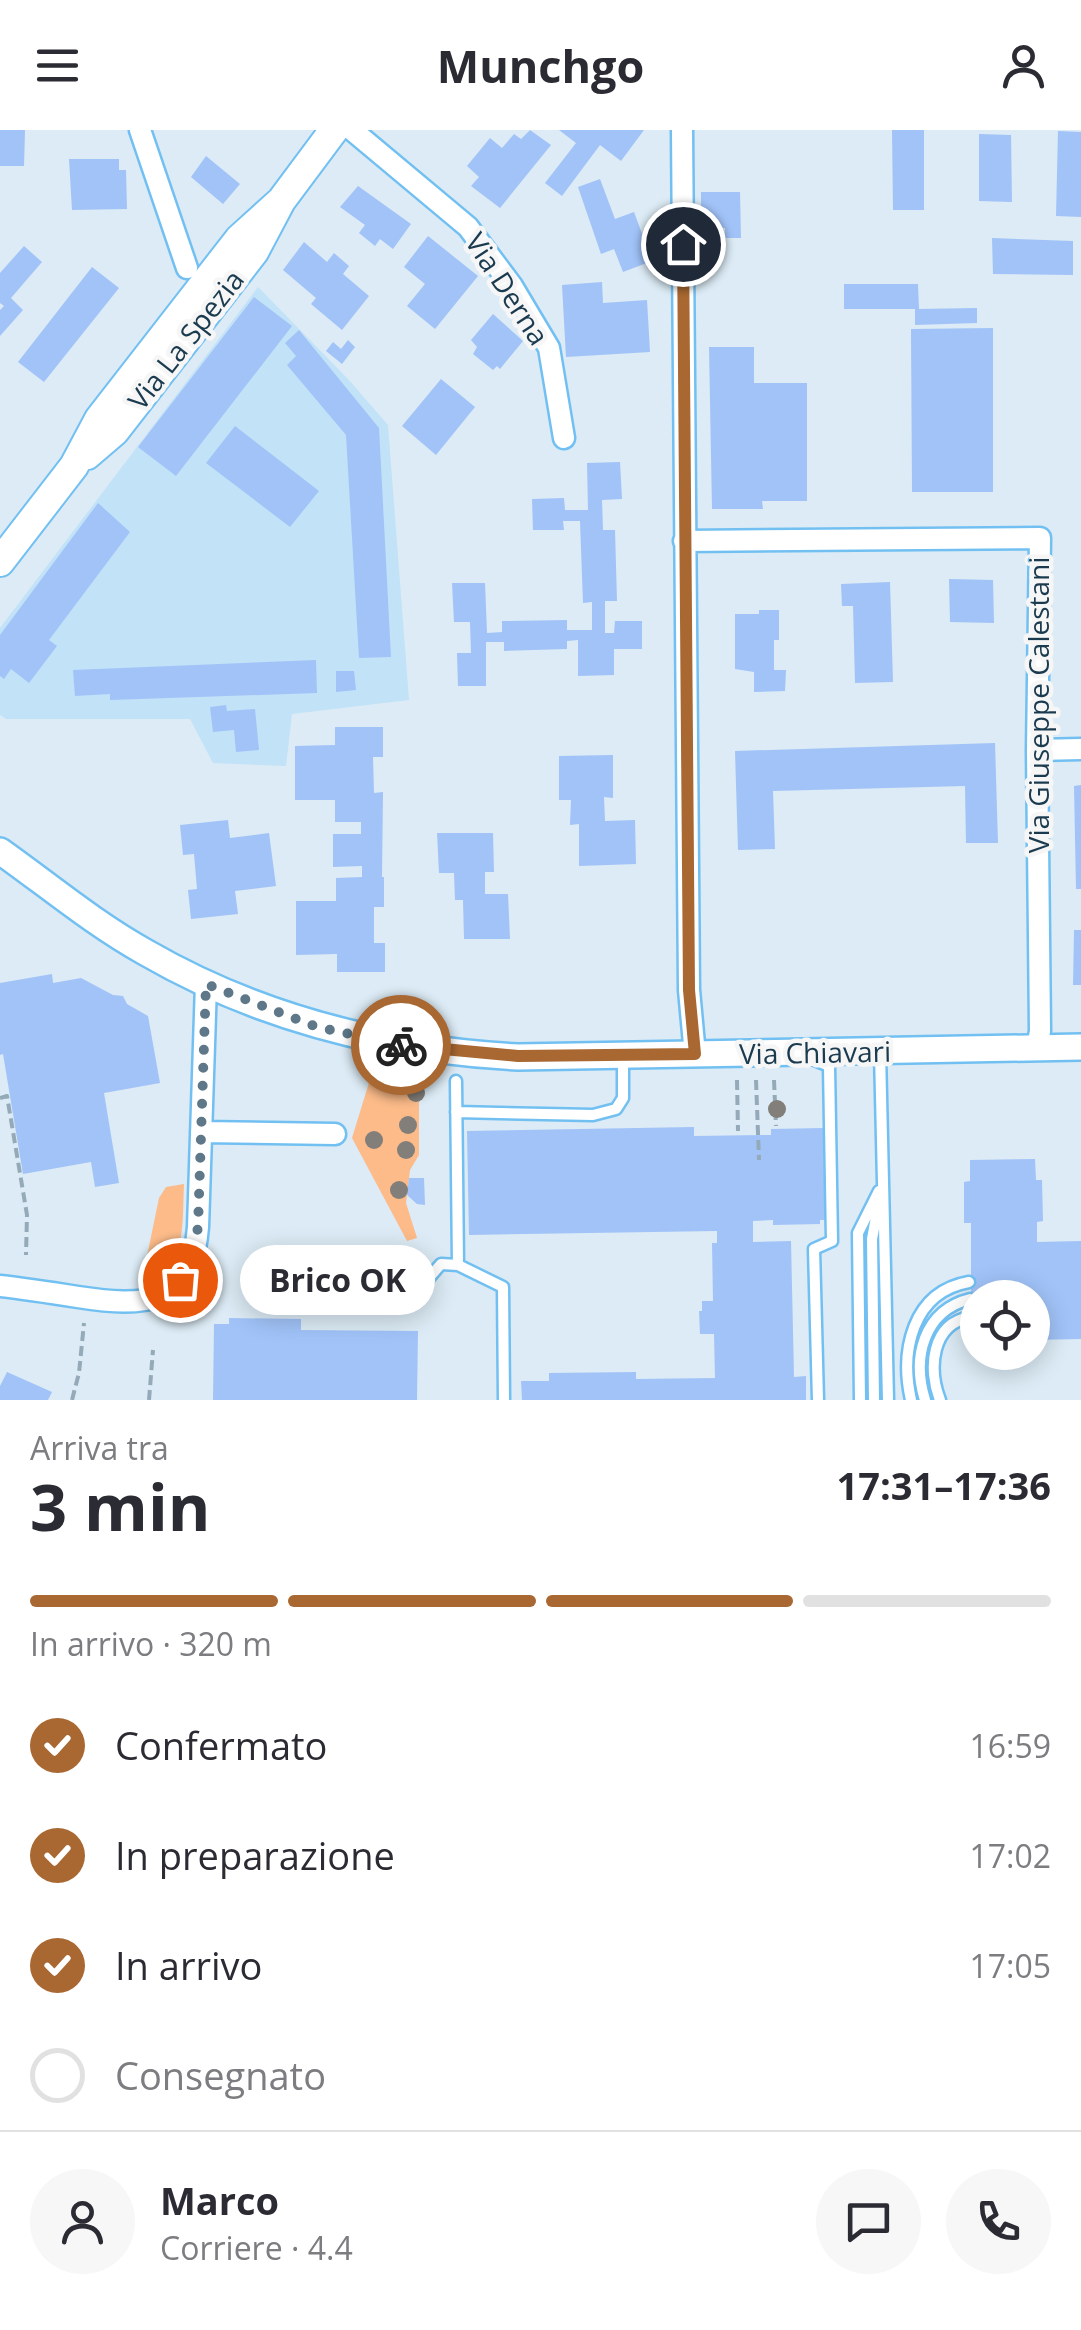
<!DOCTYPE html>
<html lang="it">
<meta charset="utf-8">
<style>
:root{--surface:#fff;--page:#f7f7f7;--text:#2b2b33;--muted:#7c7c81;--line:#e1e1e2;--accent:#a96831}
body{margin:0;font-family:"Open Sans",sans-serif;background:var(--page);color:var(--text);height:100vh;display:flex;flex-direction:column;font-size:38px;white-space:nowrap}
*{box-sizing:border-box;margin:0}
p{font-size:32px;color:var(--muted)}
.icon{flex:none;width:55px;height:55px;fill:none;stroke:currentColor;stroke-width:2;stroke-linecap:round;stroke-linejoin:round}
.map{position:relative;height:1270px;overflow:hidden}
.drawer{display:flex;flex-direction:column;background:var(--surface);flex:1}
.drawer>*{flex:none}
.buttons{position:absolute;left:960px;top:1150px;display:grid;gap:20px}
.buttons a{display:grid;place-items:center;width:90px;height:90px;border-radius:50%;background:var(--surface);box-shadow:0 5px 25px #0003;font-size:50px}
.pin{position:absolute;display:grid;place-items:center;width:85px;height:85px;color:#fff;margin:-42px;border:5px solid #fff;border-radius:50%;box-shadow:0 2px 10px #0007}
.courier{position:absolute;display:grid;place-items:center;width:100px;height:100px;margin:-50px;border:8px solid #a96831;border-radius:50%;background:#fff;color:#222;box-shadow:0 2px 12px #0007}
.bubble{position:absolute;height:70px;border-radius:35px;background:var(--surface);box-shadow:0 5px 25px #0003;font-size:32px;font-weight:700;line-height:70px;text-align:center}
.head em{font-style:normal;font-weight:700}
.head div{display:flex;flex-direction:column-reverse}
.head{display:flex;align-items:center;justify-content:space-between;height:170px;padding:0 30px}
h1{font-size:65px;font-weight:700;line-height:75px}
.bar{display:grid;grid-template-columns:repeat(4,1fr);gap:15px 10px;align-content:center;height:120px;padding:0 30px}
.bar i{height:12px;border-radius:8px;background:var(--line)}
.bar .on{background:var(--accent)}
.bar p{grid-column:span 4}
.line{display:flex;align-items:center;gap:25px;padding:0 30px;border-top:2px solid var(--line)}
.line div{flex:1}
.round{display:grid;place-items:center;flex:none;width:105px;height:105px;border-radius:52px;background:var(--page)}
ol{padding:0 30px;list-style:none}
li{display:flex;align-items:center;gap:30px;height:110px}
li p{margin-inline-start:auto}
li .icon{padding:10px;border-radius:50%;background:var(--accent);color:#fff;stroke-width:4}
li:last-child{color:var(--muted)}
li i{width:55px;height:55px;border:5px solid var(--line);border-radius:50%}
header{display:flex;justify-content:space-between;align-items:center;height:130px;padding:0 30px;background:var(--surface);font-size:45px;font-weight:700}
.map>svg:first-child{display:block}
</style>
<header><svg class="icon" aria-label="menu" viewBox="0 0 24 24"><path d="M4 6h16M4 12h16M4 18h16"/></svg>Munchgo<svg class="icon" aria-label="person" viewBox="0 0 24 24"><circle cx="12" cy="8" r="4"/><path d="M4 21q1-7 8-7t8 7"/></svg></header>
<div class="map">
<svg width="1081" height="1270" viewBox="0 0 1081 1270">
<rect width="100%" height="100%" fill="#dcebf5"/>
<!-- built -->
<path fill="#c2e2f8" d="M258,157L348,249L388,295L409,570L292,584L286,636L213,633L190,589H6L0,585V498Z"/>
<!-- green -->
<path fill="#fcbb89" d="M395,938L415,945L419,957V1025L410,1040L406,1073L417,1108L407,1111L352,1008L371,946L384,939Z
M184,1054C182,1094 188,1140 141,1155L159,1068L166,1057Z"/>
<!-- building -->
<path fill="#a1c3f8" d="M0,0H25L24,36H0Z
M530,0L551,15L500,78L471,56L479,47L467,36L490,8L502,18L514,4L521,9Z
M559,0H644L621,31L600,15L562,66L545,53L576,13Z
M892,0H924V80H893Z
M1058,1L1081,2V87L1056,86Z
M979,4L1011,5L1012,72L979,71Z
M206,26L240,54L223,74L191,47Z
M69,29H119V40H126L127,79L72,80Z
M600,49L615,89L634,82L652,131L623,142L614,119L601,124L578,57Z
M358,56L411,94L393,119L380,109L375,116L359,103L365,95L340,77Z
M701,62H740L741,108H725V98H701Z
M428,106L478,146L435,199L407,176L425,154L404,137Z
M992,108L1073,111V145L993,144Z
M304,112L327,132L334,123L349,136L343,144L369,166L342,200L311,174L316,168L283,140Z
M24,116L42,132L11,168L23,180L0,206V180L4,176L0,173V143Z
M92,137L119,158L44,252L18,232Z
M602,152L603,173L647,170L650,222L566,227L562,155Z
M844,154H918L919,179L977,178V193L915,195V179H844Z
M254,167L292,196L176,346L138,317Z
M493,184L523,211L500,239L497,236L493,240L473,224L477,217L471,210Z
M993,198V362H912L911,199Z
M299,200L379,298L391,527L359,528L346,305L287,235L296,226L285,213Z
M348,210L355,217L342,234L326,221L333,212L341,219Z
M709,217H754V253H807V371H762L763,379H712Z
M441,249L475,277L436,325L402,296Z
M235,296L319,361L290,397L206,333Z
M620,332L622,369L602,370L603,400H615L617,471H605V503H614L615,491H642V519H614V545L578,546V510L567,511V519L504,521V512H486V556H458L457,523H471L470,492H454L452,453H485L487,503L502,502V491L567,490V500H592V472L583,473L580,391H563L564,400H533L532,369L564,368L565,380H588L587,333Z
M98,373L130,402L49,510L57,516L29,553L11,539L4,549L0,546V505Z
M949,449L993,450L994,493L950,492Z
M890,452L893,552L855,553L853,476H842L841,454Z
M759,480H779V510H774V540H786L785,561L754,562V542L735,539V484H759Z
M316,530L317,563L110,570V564L75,566L73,540Z
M336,541H354L356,560L336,562Z
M226,575L227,581L255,579L259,620L236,622L234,600L213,602L210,577Z
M335,597H383V627H373L374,663L383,662L382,747H384V777H374V813H385V842H337V824L296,825V771H336V748L362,747V736L333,737V704H361V692H335V670H295V616L335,615Z
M995,613L998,713H966L965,656L773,661L775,719L738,720L735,621Z
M613,625V668L604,667L605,691L635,690L636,734L579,736V694L570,695L571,670H559V626Z
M1081,655V759H1076L1074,656Z
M228,690L230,708L269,703L276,756L235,761L238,784L191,789L188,760L197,759L194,724L183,725L180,695Z
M437,703H493L494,742H485V764H508L510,809H464L463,770H455L454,743H439Z
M1074,800H1081V855H1073Z
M52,844L53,853L81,848L113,865L123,866L127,874L148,886L160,953L104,963L119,1053L95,1057L91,1032L23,1044L3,924L0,925V853Z
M694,997V1006L771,1005V999L823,998L825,1090H820V1094L773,1095V1090L753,1091V1112L791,1111L794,1247L806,1246V1270H522L521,1251H549V1243L636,1242V1249L715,1248L714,1204H700L699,1181H702V1171H713L712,1113H717V1101L469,1105L467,1001Z
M1035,1029L1036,1050H1042L1043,1091L1037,1092V1112L1081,1111V1209L1032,1210V1168H978V1211H971V1093H964V1052L970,1051V1030Z
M409,1048H424L425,1075L417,1074L407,1065Z
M229,1188L301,1189V1200L418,1201L417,1270H213L214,1194H229Z
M7,1242L52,1262L48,1270H0V1256Z"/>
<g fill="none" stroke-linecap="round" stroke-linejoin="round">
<defs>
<path id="service" d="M880,922L888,1270
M812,929L829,936L832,1111L814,1119L818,1270
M456,951L458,1135L503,1157L504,1270
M456,982L593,985L616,979L623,968V927
M415,1164L441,1134L458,1135
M860,1270L858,1103L879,1061
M874,1270L872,1109L879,1071
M911,1270C900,1221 912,1162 969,1152
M925,1270C912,1228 923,1181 970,1169
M940,1270C928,1239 931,1194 970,1187"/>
<path id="minor" d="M140,0L187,138
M352,0L468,97L512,156L549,218L564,308
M682,0L689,860L695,925
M684,411L1040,408L1037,620L1040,901L1037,918
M1037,620L1081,619
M201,1002L335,1004
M0,1156C26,1159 52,1163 78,1167C143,1177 192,1177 198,1097L206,854"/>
<path id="tertiary" d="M0,721C48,755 93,793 145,822C261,889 386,920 518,927L1081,917"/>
<path id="secondary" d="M87,325L115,301L254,122L281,71L334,0
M0,432L74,336L99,289L239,109L281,71"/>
</defs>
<!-- service casing -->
<use href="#service" stroke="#72c0f2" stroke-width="15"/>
<!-- minor casing -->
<use href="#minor" stroke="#72c0f2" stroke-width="25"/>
<!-- tertiary casing -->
<use href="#tertiary" stroke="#72c0f2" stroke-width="30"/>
<!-- secondary casing -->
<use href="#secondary" stroke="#72c0f2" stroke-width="32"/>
<!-- path -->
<path stroke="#95aab8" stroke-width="4" stroke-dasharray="10 5" stroke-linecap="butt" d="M737,950L738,1001
M756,950L759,1030
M774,950L776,996
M0,968L7,966L27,1085L26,1125
M72,1270L79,1243L84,1193
M149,1270L153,1220"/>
<!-- service -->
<use href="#service" stroke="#fff" stroke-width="10"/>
<!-- minor -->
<use href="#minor" stroke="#fff" stroke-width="20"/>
<!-- tertiary -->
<use href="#tertiary" stroke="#fff" stroke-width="25"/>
<!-- secondary -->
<use href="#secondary" stroke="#fff" stroke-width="28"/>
</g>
<!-- trees -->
<g fill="#827e7a">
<circle cx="416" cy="963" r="9"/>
<circle cx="777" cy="979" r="9"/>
<circle cx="408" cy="995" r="9"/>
<circle cx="374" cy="1010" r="9"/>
<circle cx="406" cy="1020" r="9"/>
<circle cx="399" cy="1060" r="9"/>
</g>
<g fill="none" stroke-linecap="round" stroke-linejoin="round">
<!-- done -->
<path stroke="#5e7889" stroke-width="10" stroke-dasharray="0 18" d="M180,1150L192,1129L198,1097L206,854L317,897L401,915"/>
<!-- route -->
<path stroke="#a96831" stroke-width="12" d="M401,915L518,926L695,924L689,860L683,114"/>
</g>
<g text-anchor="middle" stroke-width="9" stroke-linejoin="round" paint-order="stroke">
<!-- street labels -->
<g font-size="28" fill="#1a3a4f" stroke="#f6f6f6">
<text transform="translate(507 159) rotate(57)" y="10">Via Derna</text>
<text transform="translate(186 210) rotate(-52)" y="10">Via La Spezia</text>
<text transform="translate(1039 575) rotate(-90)" y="10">Via Giuseppe Calestani</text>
<text transform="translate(815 923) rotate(-1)" y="10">Via Chiavari</text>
</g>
</g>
</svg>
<div class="buttons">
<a><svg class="icon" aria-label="locate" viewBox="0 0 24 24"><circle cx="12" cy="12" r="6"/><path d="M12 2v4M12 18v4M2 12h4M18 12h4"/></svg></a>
</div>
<div class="pin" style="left:180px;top:1150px;background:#ea580c"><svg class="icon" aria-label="bag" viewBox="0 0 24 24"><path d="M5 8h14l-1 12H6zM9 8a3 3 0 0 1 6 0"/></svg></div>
<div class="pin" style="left:683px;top:114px;background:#1f2937"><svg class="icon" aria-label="home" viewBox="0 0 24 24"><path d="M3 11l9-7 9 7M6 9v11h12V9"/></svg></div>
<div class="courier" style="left:401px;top:915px"><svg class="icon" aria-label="bike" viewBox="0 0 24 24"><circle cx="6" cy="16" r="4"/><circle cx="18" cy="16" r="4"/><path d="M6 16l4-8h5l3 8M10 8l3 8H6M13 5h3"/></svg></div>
<div class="bubble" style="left:240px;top:1115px;width:195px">Brico OK</div>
</div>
<section class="drawer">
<div class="head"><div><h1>3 min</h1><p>Arriva tra</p></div><em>17:31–17:36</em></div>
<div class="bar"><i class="on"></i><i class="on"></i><i class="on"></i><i></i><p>In arrivo · 320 m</p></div>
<ol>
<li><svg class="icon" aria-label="check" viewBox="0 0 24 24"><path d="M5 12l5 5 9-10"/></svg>Confermato<p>16:59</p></li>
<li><svg class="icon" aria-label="check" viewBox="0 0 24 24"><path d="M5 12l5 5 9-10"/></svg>In preparazione<p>17:02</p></li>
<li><svg class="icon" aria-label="check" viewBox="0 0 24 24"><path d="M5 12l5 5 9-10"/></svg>In arrivo<p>17:05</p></li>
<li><i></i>Consegnato</li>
</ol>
<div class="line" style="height:180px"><a class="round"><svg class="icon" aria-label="person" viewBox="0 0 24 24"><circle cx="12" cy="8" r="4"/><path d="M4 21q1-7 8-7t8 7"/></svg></a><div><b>Marco</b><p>Corriere · 4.4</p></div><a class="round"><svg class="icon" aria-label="chat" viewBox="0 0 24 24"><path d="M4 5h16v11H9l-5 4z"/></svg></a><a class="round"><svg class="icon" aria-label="phone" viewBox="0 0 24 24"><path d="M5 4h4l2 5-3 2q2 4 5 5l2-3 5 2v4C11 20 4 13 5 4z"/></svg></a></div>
</section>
